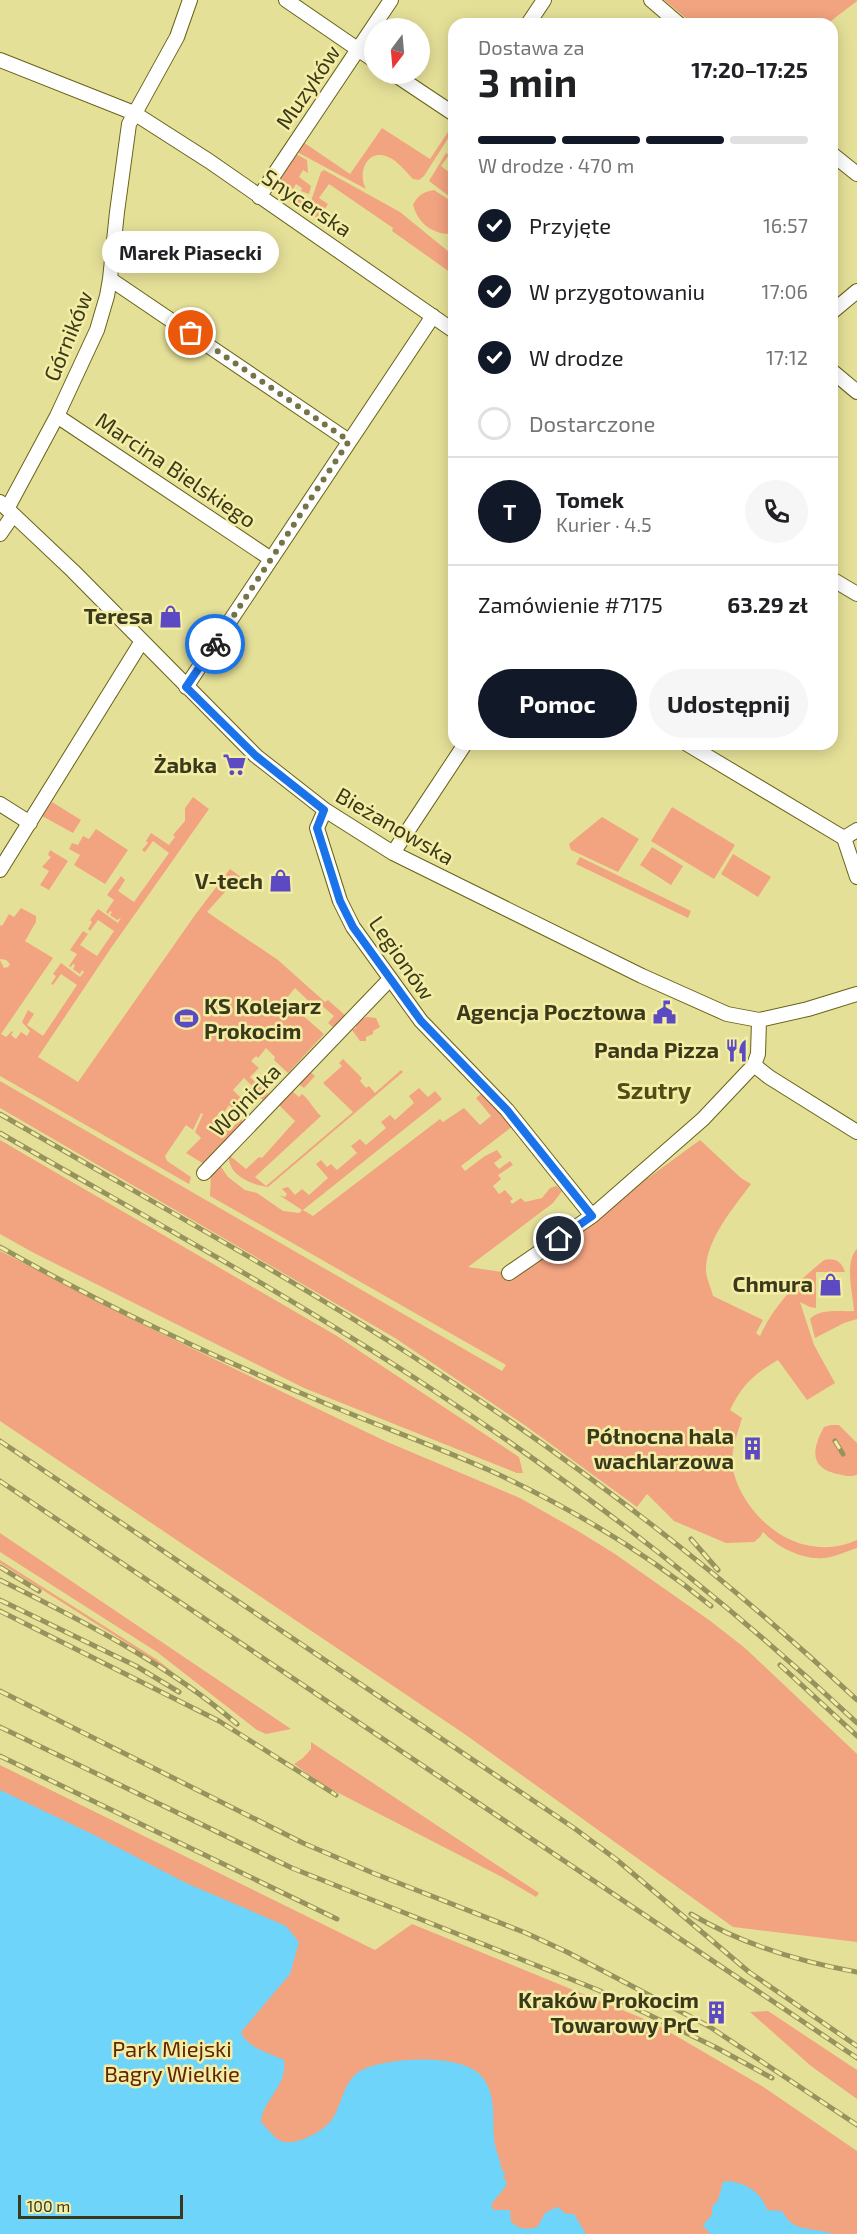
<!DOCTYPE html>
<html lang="pl">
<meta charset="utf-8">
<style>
:root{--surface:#fff;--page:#f6f6f6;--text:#202124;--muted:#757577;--line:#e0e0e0;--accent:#111827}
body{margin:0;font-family:"Exo 2",sans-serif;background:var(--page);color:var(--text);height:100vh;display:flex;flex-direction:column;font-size:22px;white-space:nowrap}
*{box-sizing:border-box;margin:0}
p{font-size:20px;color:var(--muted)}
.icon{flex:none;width:33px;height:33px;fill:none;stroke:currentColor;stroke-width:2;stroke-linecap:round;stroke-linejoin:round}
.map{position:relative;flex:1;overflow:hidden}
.panel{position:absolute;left:448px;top:18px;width:390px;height:732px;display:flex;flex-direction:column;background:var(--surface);border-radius:18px;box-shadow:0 3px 15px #0003}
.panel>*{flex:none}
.needle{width:39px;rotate:196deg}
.tools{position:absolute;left:364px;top:18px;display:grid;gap:12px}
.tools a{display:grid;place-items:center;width:66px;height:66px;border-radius:50%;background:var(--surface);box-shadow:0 3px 15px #0003;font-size:30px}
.scale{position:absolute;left:18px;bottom:15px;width:165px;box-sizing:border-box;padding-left:6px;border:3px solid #3b391b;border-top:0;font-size:16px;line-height:21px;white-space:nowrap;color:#3b391b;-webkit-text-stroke:4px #f3eda5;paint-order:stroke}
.pin{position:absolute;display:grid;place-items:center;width:51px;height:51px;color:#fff;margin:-26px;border:3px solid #fff;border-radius:50%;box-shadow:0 2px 6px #0007}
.courier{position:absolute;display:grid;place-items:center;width:60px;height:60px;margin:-30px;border:4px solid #1a73e8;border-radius:50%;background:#fff;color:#222;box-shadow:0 2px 8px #0007}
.bubble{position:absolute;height:42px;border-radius:21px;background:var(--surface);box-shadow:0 3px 15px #0003;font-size:20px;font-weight:700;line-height:42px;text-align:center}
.summary em{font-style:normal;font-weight:700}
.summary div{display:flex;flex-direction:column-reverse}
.summary{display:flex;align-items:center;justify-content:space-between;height:102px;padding:0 30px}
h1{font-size:39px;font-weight:700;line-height:45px}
.bar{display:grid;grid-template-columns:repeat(4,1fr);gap:9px 6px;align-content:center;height:72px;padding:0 30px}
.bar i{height:8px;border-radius:4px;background:var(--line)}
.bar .current{background:var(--accent)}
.bar p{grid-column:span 4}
.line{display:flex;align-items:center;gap:15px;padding:0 30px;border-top:2px solid var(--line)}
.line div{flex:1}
.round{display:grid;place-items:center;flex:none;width:63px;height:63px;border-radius:32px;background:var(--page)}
ol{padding:0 30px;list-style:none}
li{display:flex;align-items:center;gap:18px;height:66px}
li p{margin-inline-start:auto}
li .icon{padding:6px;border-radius:50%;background:var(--accent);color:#fff;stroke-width:4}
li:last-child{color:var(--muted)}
li i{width:33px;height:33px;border:3px solid var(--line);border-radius:50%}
.primary-button{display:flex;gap:12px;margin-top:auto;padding:12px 30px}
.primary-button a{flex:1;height:69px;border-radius:36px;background:var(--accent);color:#fff;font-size:24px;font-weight:700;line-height:69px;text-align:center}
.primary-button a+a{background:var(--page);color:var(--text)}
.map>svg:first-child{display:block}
</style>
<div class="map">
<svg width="857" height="2234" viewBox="0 0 857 2234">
<rect width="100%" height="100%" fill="#e5e098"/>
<!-- green -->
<path fill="#f2a380" d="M664,0H857V1L827,24H693Z
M454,123V129L424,176L419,180L413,179C406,172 397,160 388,157C367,148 357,173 366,189L297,152L303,142L350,174L382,128L430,159Z
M446,153L449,155L441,166L454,176V200L429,181Z
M296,154L307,160L308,173L303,170L299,177L311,186L309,194L301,191L302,188L296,184L293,189L280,179Z
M324,170L400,212L454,256V275L392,231L393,228L329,184L319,198L328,204L324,210L311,201L321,172Z
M278,181L322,212L317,218L275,189Z
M434,190L454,203V227L447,234C429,232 418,222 413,205C418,195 423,192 434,190Z
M193,797L209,809L111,948L38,1057L78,1082L195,915L230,869L257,889L252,890L232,884L207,912L278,960L325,1002L328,1000L346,1016L334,1028L328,1023L334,1016L321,1005L317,1009L295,988L285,1000L324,1034L288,1073L274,1060L275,1057L266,1048L258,1058L256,1056L251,1061L259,1068L250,1077L268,1094L263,1100L250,1089L252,1086L244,1078L233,1090L243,1100L238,1105L242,1109L238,1113L229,1105L222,1116L219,1113L216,1117L220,1122L217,1125L224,1132L228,1128L230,1130L241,1119L243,1122L204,1164L186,1153L201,1138L195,1132L203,1114L201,1113L193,1130L186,1125L165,1156L167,1161L191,1177L189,1184L0,1076V960L4,968L8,967L10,964L6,960L0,959V925L2,926L9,914L14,917L21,908L36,916V922L25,941L53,958L1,1034L6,1037L12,1031L13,1032L11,1035L16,1039L21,1032L27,1036L30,1031L22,1022L28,1010L34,1014L27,1025L43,1036L77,985L61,974L53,985L51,984L56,976L53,974L61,963L80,977L84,972L82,970L80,974L73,969L75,965L73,964L71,967L69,966L77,954L70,950L83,931L88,934L80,945L97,956L114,931L98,920L90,931L88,929L92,922L90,920L98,909L118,923L121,918L117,920L110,915L112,912L110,911L108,914L106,912L114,900L107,895L121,876L125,880L118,891L134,902L169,853L153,841L145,852L142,850L148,843L146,841L151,833L169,845L175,837L173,835L185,821V808Z
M52,802L81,820L73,833L42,816Z
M672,807L735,845L714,879L651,841Z
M602,817L639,839L618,872L571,850L569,844Z
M96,829L128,850L105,884L74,865L80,855L69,849L72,843L78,845L83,836L89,839Z
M652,847L683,866L671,885L640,865Z
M50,850L68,861L49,890L40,885L49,871L42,867L51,857L48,855Z
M733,854L771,877L758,897L721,874Z
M580,857L691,911L688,918L576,864Z
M367,1017L376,1018L380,1027L373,1031V1034L366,1037V1041H360L352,1030L356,1028V1021Z
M343,1059L362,1078L360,1081L366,1088L369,1086L375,1093L401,1070L403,1072L268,1187C252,1185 227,1175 229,1155L246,1169L259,1157L262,1158L295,1121L276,1102L308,1070L315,1076L304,1088L297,1083L294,1085L296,1088L293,1092L299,1097L302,1094C310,1100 313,1109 321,1116L255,1177L266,1186L353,1112L323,1083L342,1066L339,1063Z
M0,1081L502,1371L506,1365L210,1196L211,1174L219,1164L228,1177L245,1190L257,1193L283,1211L299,1213L302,1210L279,1195L285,1197L287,1194L282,1189L284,1188L288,1187L295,1195L302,1189L309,1195L328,1178L316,1164L321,1160L327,1167L331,1164L337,1170L357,1153L351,1146L360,1139L366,1145L386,1128L381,1122L390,1115L395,1120L414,1103L409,1096L419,1088L428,1097L435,1091L442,1099L303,1210L313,1216L440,1119L443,1122L464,1108L480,1125L491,1116L476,1098L483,1092L513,1126L461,1166L465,1171L485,1156L497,1150L502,1157L494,1163L499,1169L510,1161L513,1165L498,1175L501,1179L493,1186L499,1194L505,1190L513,1199L510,1201L512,1204L521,1198L525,1202L542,1198L550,1188L556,1186L562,1191L553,1203L468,1267L509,1273L642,1174L648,1178L700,1140L741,1178L751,1184C735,1206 707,1238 706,1268C705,1276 711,1287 713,1296L763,1320L756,1333L760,1336C774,1305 797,1282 824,1260C834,1258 841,1260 845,1272H816V1308L810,1307L800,1302L814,1345L835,1383L807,1400L778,1360C754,1374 742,1385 730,1410L742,1418C738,1432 732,1447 732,1462C733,1474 738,1487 744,1497C767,1536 813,1560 857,1540V1548C847,1551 835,1557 824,1558C802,1560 777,1547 763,1532L760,1537L754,1542L726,1543L674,1521L647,1494L637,1507L526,1426L395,1338L0,1108Z
M0,1140L337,1336L519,1457L523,1473H517L304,1388L34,1253L0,1234Z
M857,1249V1319L844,1323L815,1338L810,1319C821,1308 839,1312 854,1311C853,1294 844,1262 857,1249Z
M0,1251L162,1334L385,1441L520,1498L578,1531L615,1554L709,1620L745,1648L857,1754V1942L733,1927L466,1735L0,1421Z
M831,1425H839L857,1443V1475C850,1477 845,1476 838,1474C809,1468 812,1449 824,1427Z
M0,1533L291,1729L266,1734L257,1730L157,1652L0,1552Z
M0,1560L156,1659L177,1675L0,1563Z
M311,1742L539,1893L536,1897L502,1877L323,1785L294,1764L303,1758L311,1749Z
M0,1765L375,1950L412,1924L654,2023L762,2086L857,2151V2234H0Z
M768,2011L857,2070V2099L811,2066L750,2012Z"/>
<!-- water -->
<path fill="#6ed4f9" d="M0,1790L92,1834L186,1883L286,1926L299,1942L290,1974L241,2032C246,2047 271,2054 284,2060C288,2086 262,2100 261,2122C267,2128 275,2139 281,2141C296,2147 326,2130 333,2118C342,2103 344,2081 360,2071C385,2057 465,2052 483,2078C498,2098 491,2122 495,2145C497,2154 501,2162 502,2171L506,2172L503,2176L507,2183C504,2191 495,2197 491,2206L494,2210H510L511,2222C519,2229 526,2230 537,2227L546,2212L558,2207L566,2214H574L586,2234H0Z
M728,2181C747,2183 762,2193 767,2210L782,2211C794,2234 811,2226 833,2234H710L703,2225L712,2215V2207L718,2200L723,2182Z"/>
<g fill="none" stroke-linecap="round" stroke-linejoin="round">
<defs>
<path id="minor" d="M286,0L375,61
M651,0L679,24
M528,24L544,0
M0,60L134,113L209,161L454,331
M394,74L454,114
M832,154L857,174
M259,197L391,0
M110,279L349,441
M832,312L857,291
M832,371L857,392
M57,416L271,559
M0,502L73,571L256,756L325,810L393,853L642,976L727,1014L759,1020L808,1009L857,994
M7,509L57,416L97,330L107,296L110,279L117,212L129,124L177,37L190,0
M0,534L13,515
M832,579L857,594
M186,687L433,316
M687,744L844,838
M0,804L30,823
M325,810L317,828L340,901L353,927L421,1021L507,1110L592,1216
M844,838L857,877
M844,838L857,830
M393,853L465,744
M0,870L142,641
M754,1065L769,1077L857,1132
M204,1173L390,979
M509,1273L592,1216L703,1119L754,1065L758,1054L759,1020"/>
</defs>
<!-- minor casing -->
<use href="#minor" stroke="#686217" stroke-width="16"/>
<!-- minor -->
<use href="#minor" stroke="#fff" stroke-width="14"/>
<defs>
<path id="rail" d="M0,1114C136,1193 274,1268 406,1352C566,1454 719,1570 857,1700
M0,1133C145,1217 293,1297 433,1390C583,1489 726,1600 857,1723
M0,1247C101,1304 207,1354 315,1399C373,1424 433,1445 491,1471C569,1507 645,1552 711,1606
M0,1441L574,1828L617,1860L749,1972L857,2046
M835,1441L843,1454
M0,1481L857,2058
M691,1539L718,1570
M0,1567L39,1591
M0,1580C83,1621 166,1663 237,1724
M0,1600L136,1666L179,1692
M0,1611L219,1721L336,1795
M780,1665L857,1736
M0,1691L303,1843L373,1873L526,1933L567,1952L710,2027L857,2125
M0,1727L292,1868L598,1990L717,2048L772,2078
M0,1756L337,1919
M691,1914C740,1943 800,1962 857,1972"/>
</defs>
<!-- rail casing -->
<use href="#rail" stroke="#97935e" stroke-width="5"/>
<!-- rail -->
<use href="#rail" stroke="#f3eda5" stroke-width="3" stroke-dasharray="9" stroke-linecap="butt"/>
</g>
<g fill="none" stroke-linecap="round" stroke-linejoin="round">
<!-- done -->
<path stroke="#767347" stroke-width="6" stroke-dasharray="0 10.8" d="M191,333L349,441L215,644"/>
<!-- route -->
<path stroke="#1a73e8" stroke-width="8" d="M215,644L186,687L256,756L324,810L317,828L340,901L353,927L421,1021L507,1110L592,1216L559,1239"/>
</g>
<!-- icons -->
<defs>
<symbol id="shop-bare" viewBox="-9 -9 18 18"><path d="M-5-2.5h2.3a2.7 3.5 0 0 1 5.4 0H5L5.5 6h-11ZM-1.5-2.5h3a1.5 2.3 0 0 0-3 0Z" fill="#5c4ac2" stroke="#f3eda5" stroke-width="2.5" paint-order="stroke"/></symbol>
<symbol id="supermarket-bare" viewBox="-9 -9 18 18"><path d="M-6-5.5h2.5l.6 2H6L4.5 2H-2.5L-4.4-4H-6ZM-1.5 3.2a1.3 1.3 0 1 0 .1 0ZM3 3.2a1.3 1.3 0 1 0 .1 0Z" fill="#5c4ac2" stroke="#f3eda5" stroke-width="2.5" paint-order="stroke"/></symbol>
<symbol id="civic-bare" viewBox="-9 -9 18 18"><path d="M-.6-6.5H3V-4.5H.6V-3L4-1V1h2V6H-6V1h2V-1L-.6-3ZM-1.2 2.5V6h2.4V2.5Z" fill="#5c4ac2" stroke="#f3eda5" stroke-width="2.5" paint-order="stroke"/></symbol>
<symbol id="stadium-bare" viewBox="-9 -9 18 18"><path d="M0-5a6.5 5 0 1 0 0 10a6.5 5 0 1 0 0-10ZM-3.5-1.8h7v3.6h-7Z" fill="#5c4ac2" stroke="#f3eda5" stroke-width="2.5" paint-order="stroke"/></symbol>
<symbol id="restaurant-bare" viewBox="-9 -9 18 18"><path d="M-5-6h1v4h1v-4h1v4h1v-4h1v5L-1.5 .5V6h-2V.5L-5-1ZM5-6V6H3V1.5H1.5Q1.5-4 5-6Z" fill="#5c4ac2" stroke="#f3eda5" stroke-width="2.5" paint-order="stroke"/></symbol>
<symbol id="building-bare" viewBox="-9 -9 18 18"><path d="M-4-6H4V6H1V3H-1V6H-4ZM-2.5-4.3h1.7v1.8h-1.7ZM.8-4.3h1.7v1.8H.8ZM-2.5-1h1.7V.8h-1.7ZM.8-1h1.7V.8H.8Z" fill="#5c4ac2" stroke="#f3eda5" stroke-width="2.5" paint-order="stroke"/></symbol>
</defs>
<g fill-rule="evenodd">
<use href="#shop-bare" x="154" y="600" width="33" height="33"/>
<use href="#supermarket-bare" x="218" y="748" width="33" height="33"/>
<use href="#shop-bare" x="264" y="864" width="33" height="33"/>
<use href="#civic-bare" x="648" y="996" width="33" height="33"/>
<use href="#stadium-bare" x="170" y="1002" width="33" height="33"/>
<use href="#restaurant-bare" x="720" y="1034" width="33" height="33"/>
<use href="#shop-bare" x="814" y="1268" width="33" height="33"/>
<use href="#building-bare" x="736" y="1432" width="33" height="33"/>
<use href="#building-bare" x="700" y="1996" width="33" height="33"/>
</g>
<g text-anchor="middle" stroke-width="5" stroke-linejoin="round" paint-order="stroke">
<!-- street labels -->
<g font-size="22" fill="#3b391b" stroke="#f3eda5">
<text transform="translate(308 87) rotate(-56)" y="8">Muzyków</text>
<text transform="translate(307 203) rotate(34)" y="8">Snycerska</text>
<text transform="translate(68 336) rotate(-68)" y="8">Górników</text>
<text transform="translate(176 470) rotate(34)" y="8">Marcina Bielskiego</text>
<text transform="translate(395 826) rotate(30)" y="8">Bieżanowska</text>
<text transform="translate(402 958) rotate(55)" y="8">Legionów</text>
<text transform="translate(245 1100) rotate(-46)" y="8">Wojnicka</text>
</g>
<!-- poi labels -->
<g font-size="22" font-weight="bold" fill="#3b391b" stroke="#f3eda5" text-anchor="end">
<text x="153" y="624">Teresa</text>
<text x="217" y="773">Żabka</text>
<text x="263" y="889">V-tech</text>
<text x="204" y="1014" text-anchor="start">KS Kolejarz<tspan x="204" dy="25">Prokocim</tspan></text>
<text x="646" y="1020">Agencja Pocztowa</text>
<text x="719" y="1058">Panda Pizza</text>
<text x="813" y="1292">Chmura</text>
<text x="734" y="1444">Północna hala<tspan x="734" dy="25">wachlarzowa</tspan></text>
<text x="699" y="2008">Kraków Prokocim<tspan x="699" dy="25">Towarowy PrC</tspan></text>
</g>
<!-- park labels -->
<g font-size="22" fill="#632502" stroke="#f3eda5">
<text x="172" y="2057">Park Miejski<tspan x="172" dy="25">Bagry Wielkie</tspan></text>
</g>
<!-- neighbourhood labels -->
<g font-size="24" font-weight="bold" fill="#514d16" stroke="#f3eda5">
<text x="654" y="1099">Szutry</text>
</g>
</g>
</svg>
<div class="tools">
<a><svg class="needle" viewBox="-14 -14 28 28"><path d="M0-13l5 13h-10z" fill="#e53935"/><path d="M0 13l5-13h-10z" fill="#757577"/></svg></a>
</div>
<div class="scale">100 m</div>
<div class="pin" style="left:191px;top:333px;background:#ea580c"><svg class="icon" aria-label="bag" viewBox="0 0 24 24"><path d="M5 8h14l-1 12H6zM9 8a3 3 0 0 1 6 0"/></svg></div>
<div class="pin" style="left:559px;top:1239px;background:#1f2937"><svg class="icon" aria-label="home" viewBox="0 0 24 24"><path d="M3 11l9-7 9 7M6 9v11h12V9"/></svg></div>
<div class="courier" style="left:215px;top:644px"><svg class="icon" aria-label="bike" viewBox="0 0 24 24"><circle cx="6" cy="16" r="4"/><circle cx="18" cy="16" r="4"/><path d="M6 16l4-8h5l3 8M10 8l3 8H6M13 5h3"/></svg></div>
<div class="bubble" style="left:102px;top:231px;width:177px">Marek Piasecki</div>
<section class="panel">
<div class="summary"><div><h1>3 min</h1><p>Dostawa za</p></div><em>17:20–17:25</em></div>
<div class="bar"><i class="current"></i><i class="current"></i><i class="current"></i><i></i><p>W drodze · 470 m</p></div>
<ol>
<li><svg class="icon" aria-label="check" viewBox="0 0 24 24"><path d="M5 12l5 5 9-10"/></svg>Przyjęte<p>16:57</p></li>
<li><svg class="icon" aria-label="check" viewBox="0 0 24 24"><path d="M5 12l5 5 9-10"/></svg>W przygotowaniu<p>17:06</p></li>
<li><svg class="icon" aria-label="check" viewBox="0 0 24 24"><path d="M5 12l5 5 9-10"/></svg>W drodze<p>17:12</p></li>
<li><i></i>Dostarczone</li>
</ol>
<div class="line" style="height:108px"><b class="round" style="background:var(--accent);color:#fff">T</b><div><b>Tomek</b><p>Kurier · 4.5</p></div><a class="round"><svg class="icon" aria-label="phone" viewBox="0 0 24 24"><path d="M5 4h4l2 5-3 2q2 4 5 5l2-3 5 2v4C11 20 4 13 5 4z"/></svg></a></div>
<div class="line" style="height:78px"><div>Zamówienie #7175</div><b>63.29 zł</b></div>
<div class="primary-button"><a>Pomoc</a><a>Udostępnij</a></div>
</section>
</div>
